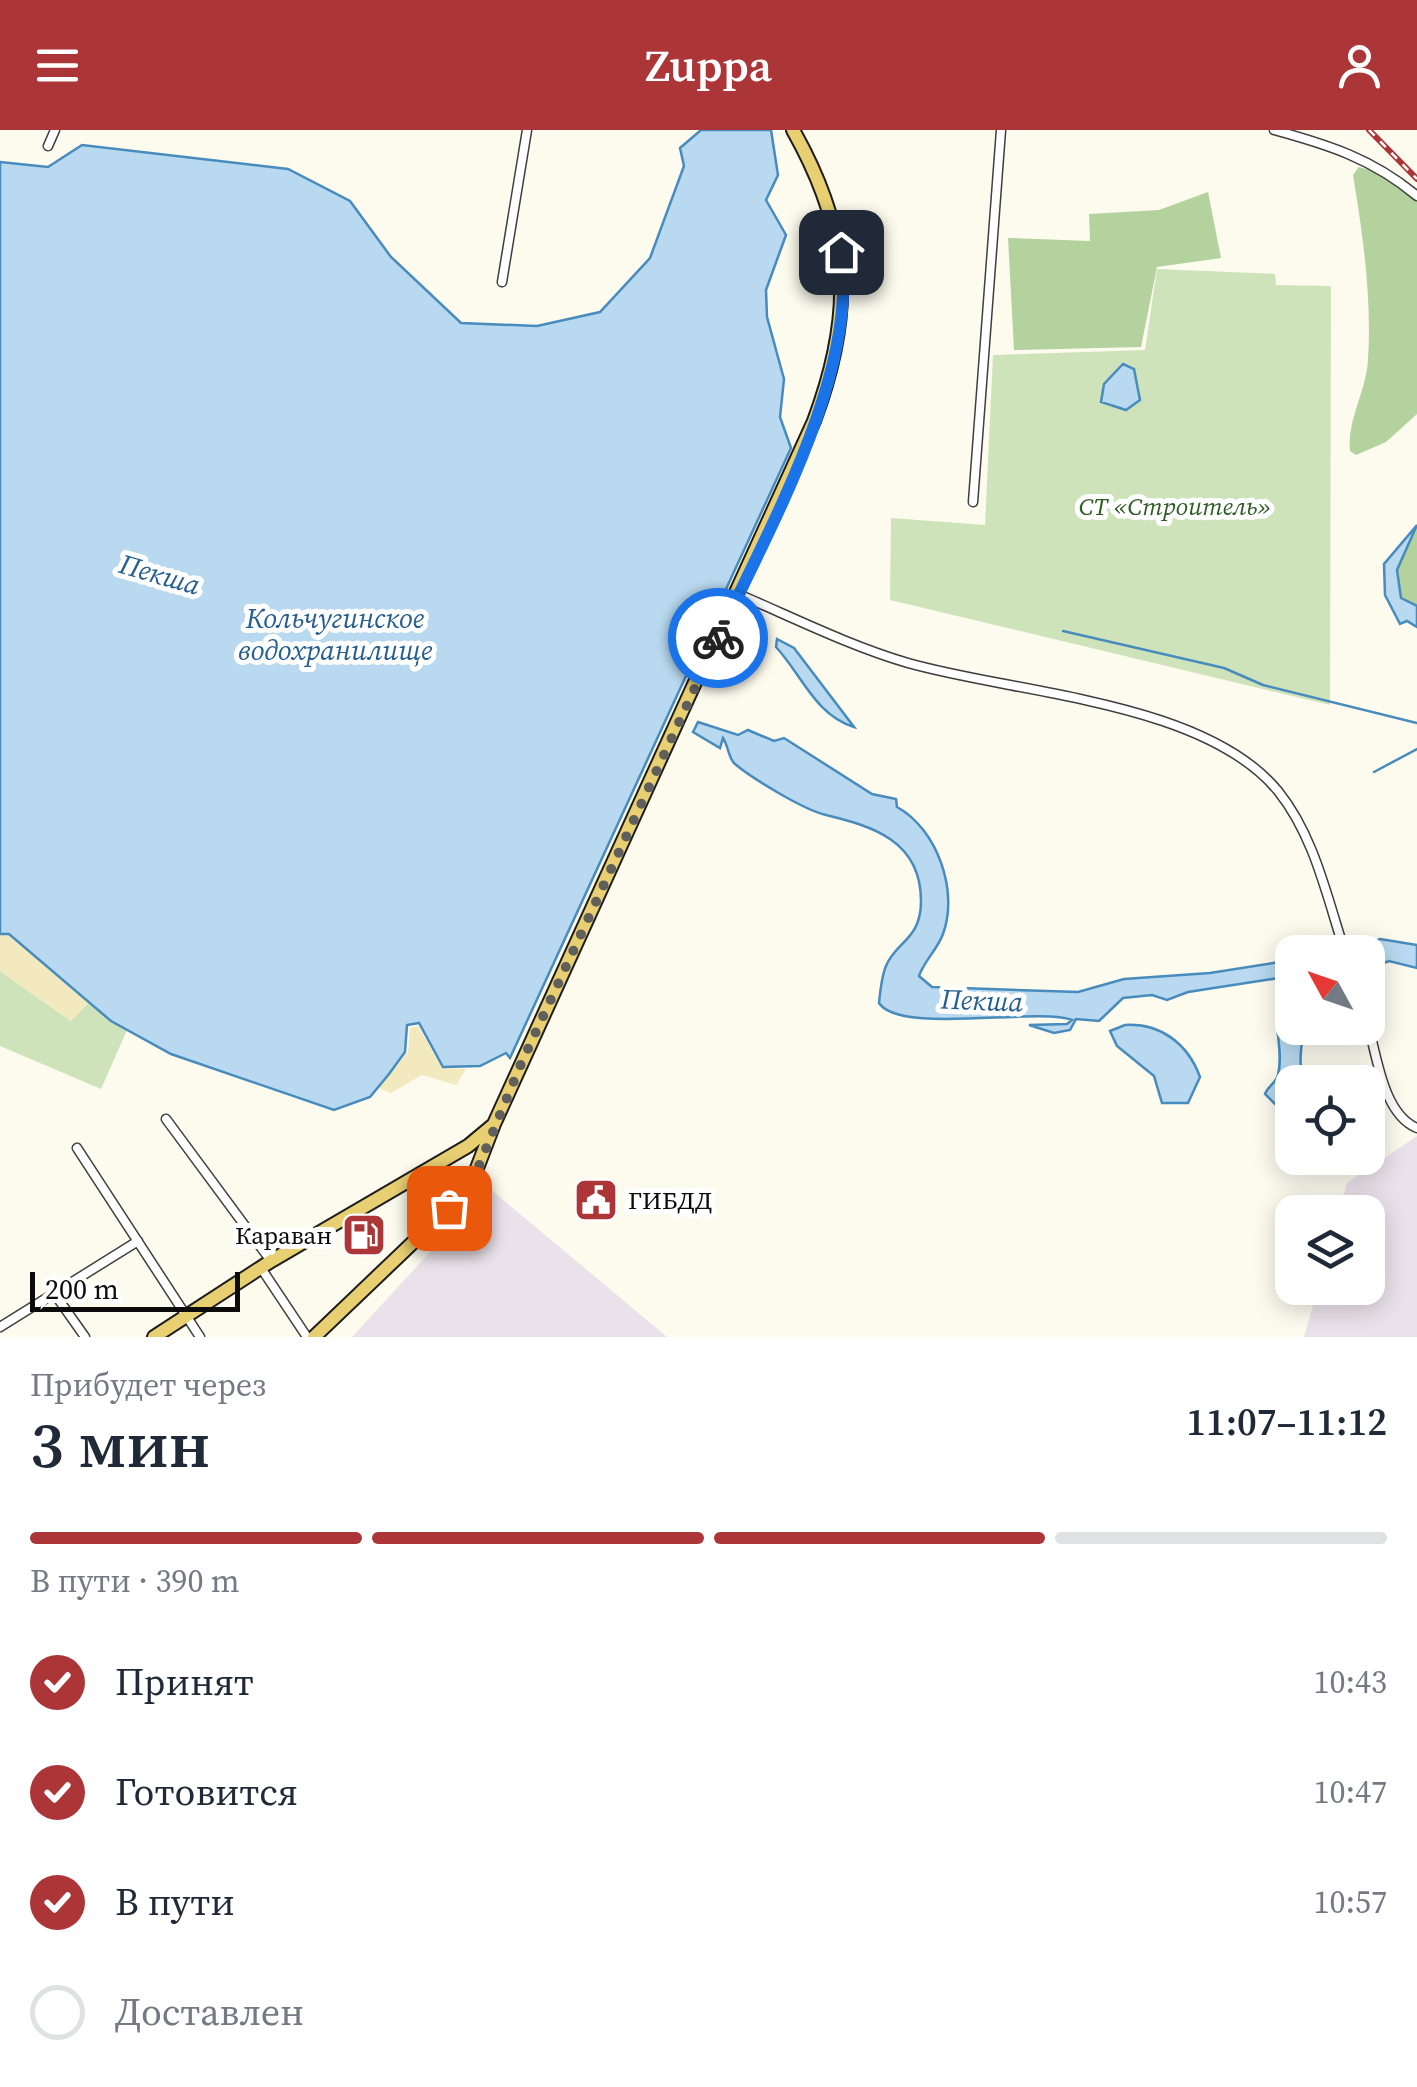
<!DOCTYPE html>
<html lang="ru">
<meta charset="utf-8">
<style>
:root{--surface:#fff;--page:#f2f2f3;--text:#1f2937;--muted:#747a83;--line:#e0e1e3;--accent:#ac3537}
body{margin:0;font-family:"Source Serif 4",serif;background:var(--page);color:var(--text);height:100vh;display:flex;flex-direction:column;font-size:38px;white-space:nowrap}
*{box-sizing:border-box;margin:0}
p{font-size:32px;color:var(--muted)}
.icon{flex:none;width:55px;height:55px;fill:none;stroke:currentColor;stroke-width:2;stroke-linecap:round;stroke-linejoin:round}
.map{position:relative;height:1207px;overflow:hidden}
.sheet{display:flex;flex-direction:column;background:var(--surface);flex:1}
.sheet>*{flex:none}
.needle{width:65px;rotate:310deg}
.controls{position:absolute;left:1275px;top:805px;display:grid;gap:20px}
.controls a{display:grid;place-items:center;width:110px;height:110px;border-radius:20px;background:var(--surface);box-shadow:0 5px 25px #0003;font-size:50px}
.scale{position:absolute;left:30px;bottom:25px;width:210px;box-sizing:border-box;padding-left:10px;border:5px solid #0c0c0c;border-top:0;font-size:28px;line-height:35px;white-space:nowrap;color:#0c0c0c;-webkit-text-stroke:8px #fff;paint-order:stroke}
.pin{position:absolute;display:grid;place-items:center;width:85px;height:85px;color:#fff;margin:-42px;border-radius:20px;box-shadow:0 5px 15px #0006}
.courier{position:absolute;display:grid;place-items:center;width:100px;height:100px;margin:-50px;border:8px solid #1a73e8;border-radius:50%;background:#fff;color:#222;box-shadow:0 2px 12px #0007}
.head em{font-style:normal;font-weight:600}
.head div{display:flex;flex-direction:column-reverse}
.head{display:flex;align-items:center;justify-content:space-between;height:170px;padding:0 30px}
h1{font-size:65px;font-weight:600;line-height:75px}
.bar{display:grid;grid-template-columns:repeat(4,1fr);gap:15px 10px;align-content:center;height:120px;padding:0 30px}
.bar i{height:12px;border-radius:8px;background:var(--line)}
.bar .current{background:var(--accent)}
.bar p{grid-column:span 4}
ol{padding:0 30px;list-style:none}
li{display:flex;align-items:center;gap:30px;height:110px}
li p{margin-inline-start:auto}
li .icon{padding:10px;border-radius:50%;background:var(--accent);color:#fff;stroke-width:4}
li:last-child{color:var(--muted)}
li i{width:55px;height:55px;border:5px solid var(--line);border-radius:50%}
header{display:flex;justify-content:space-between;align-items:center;height:130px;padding:0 30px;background:var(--accent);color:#fff;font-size:45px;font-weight:600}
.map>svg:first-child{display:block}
</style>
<header><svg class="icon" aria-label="menu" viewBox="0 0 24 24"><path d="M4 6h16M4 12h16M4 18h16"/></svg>Zuppa<svg class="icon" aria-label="person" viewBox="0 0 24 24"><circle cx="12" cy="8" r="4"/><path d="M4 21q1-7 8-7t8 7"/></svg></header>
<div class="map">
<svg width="1417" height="1207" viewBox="0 0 1417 1207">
<rect width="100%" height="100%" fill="#fdfaee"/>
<!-- industrial -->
<path fill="#eae2ea" d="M1417,1006V1207H1304L1318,1158H1368V1082H1339L1347,1053Z
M489,1058L667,1207H352Z"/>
<!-- green -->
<path fill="#cfe3bb" d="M1157,139L1275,144L1276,155L1331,156L1330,575L890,470L891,388L985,395L993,225L1145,220Z
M0,841L71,891L89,872L127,900L101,959L0,916Z"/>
<!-- forest -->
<path fill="#b3d29d" d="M1359,37L1391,46L1417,69V284L1386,312L1356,325L1350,321C1347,290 1366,262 1368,230C1372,169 1363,105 1353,45Z
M1208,62L1221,128L1157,137L1141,217L1014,220L1008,108L1090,111L1089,84L1159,80Z
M1417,395V476L1401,468L1397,440Z"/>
<!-- sand -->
<path fill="#f3e9bf" d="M0,804H9L89,872L71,891L0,841Z
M418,896L442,938L466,939L456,955L422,945L391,963L379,958L408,922L410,898Z"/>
<!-- water -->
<path fill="#b8d9ef" stroke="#488bbd" stroke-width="2.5" d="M701,0H771L778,45L766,70L786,105L766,160L767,187L784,249L780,287L791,318L510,928L506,923L480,936L443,937L419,893L407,895L405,922L389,944L370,967L334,980L171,924L111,891L9,804H0V32L48,37L82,15L288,39L350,71L391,127L461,193L537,196L600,182L650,128L684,36L680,18Z
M1123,234L1134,239L1140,270L1126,280L1101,272L1104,254Z
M1417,395L1397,440L1401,468L1417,476V497L1407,491L1400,494L1385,465L1384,434Z
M777,509L794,518L854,597C815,585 802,545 776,517Z
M698,592L738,605L748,600L774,611L784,608L872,664L896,669L897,677C937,699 959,761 943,804C937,820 924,831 919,846L932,857L1078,862L1124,849L1210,843L1292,830V846L1188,862L1167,870L1152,865L1123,868L1099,891L1076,889L1070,900L1054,903L1029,895L1067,894L1072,890C1037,877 900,905 879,873C880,863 882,845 886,836C896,811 921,810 921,771C921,710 871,696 826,685C804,680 753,649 735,634C728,628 729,617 723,608L720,618L693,602Z
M1380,809L1417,815V838L1389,831L1368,839V822H1344Z
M1292,857V898H1303C1302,917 1298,931 1303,950L1292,952L1288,975L1277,976L1265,964C1268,956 1276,953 1278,945C1286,912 1264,887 1292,857Z
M1125,895C1161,893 1188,914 1200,947L1188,973H1162L1154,946L1117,916L1110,901Z"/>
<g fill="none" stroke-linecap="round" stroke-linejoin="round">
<!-- stream -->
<path stroke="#488bbd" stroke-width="2.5" d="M1063,501L1224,538L1263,555L1417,593
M1374,642L1417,619"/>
<defs>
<path id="street" d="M1274,0C1329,15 1373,29 1417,66
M48,16L55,0
M502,152L527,0
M973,372L1001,0
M738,464C794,488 850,516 908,533C1017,564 1204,571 1278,661C1315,707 1327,768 1345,822
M1368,895C1377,926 1383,984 1417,998
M166,989L271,1131
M77,1018L200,1207
M261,1138L307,1207
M54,1163L85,1207
M0,1197L138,1111"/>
<path id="primary" d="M154,1207L271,1131L468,1016L492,996
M314,1207L469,1059L494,994L814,291C855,181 851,103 793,0"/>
</defs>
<!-- street casing -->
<use href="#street" stroke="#3f3f3f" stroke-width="11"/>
<!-- primary casing -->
<use href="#primary" stroke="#1d1d1d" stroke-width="16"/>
<!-- street -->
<use href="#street" stroke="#fff" stroke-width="8"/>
<!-- primary -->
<use href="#primary" stroke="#e8cf72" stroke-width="12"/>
<defs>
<path id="rail" d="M1369,0L1417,49"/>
</defs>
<!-- rail casing -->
<use href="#rail" stroke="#ac3537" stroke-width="6"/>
<!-- rail -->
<use href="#rail" stroke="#fff" stroke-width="2.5" stroke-dasharray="8" stroke-linecap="butt"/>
</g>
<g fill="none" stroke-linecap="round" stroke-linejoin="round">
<!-- done -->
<path stroke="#605f5b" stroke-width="10" stroke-dasharray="0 18" d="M449,1078L469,1060L521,934L718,508"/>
<!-- route -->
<path stroke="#1a73e8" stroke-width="12" d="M718,508C768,400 859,242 841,122"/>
</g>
<!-- icons -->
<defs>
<symbol id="civic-square" viewBox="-11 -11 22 22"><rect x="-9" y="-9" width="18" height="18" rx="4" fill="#ac3537" stroke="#fff"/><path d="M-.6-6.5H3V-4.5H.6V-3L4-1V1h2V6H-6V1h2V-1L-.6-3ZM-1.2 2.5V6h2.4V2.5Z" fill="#fff"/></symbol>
<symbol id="fuel-square" viewBox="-11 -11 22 22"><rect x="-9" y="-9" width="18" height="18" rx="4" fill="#ac3537" stroke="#fff"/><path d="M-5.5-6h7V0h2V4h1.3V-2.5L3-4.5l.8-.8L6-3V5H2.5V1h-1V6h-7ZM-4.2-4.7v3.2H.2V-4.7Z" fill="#fff"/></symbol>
</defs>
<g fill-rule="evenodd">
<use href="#civic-square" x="571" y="1045" width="50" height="50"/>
<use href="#fuel-square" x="339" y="1080" width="50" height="50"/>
</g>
<g text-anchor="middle" stroke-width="10" stroke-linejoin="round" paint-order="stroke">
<!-- park labels -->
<g font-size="25" font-style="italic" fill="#2e5c25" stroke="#fff">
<text x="1175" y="385">СТ «Строитель»</text>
</g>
<!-- poi labels -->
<g font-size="25" fill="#0c0c0c" stroke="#fff" text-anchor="start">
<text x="628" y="1079">ГИБДД</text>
<text x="332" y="1114" text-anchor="end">Караван</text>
</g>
<!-- water labels -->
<g font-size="28" font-style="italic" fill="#255e8f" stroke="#fff">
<text transform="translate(160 444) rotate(16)" y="10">Пекша</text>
<text x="335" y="498">Кольчугинское<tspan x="335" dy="32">водохранилище</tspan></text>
<text transform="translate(982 870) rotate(2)" y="10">Пекша</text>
</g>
</g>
</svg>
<div class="controls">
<a><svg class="needle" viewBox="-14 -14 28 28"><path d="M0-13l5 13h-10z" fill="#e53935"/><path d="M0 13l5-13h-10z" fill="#747a83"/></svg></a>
<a><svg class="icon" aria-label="locate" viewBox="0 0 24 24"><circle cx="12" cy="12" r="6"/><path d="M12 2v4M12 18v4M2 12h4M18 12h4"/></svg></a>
<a><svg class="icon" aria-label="layers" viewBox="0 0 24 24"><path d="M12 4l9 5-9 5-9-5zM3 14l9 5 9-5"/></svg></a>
</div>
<div class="scale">200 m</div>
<div class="pin" style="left:449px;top:1078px;background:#ea580c"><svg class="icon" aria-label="bag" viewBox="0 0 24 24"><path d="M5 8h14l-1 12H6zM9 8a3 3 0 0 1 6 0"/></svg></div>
<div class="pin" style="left:841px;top:122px;background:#1f2937"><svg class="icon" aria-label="home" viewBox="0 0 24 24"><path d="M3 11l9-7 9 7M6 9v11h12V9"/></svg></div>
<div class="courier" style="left:718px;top:508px"><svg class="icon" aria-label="bike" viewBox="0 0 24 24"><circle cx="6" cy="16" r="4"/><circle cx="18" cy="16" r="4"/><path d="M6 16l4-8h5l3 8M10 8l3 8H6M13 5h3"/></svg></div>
</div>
<section class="sheet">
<div class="head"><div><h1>3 мин</h1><p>Прибудет через</p></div><em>11:07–11:12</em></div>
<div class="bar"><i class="current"></i><i class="current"></i><i class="current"></i><i></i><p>В пути · 390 m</p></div>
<ol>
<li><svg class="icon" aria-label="check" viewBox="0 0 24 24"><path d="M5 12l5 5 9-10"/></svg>Принят<p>10:43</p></li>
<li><svg class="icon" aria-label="check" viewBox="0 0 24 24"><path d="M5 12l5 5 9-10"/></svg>Готовится<p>10:47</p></li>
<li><svg class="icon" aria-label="check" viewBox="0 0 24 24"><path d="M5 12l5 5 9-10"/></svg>В пути<p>10:57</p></li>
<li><i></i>Доставлен</li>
</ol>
</section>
